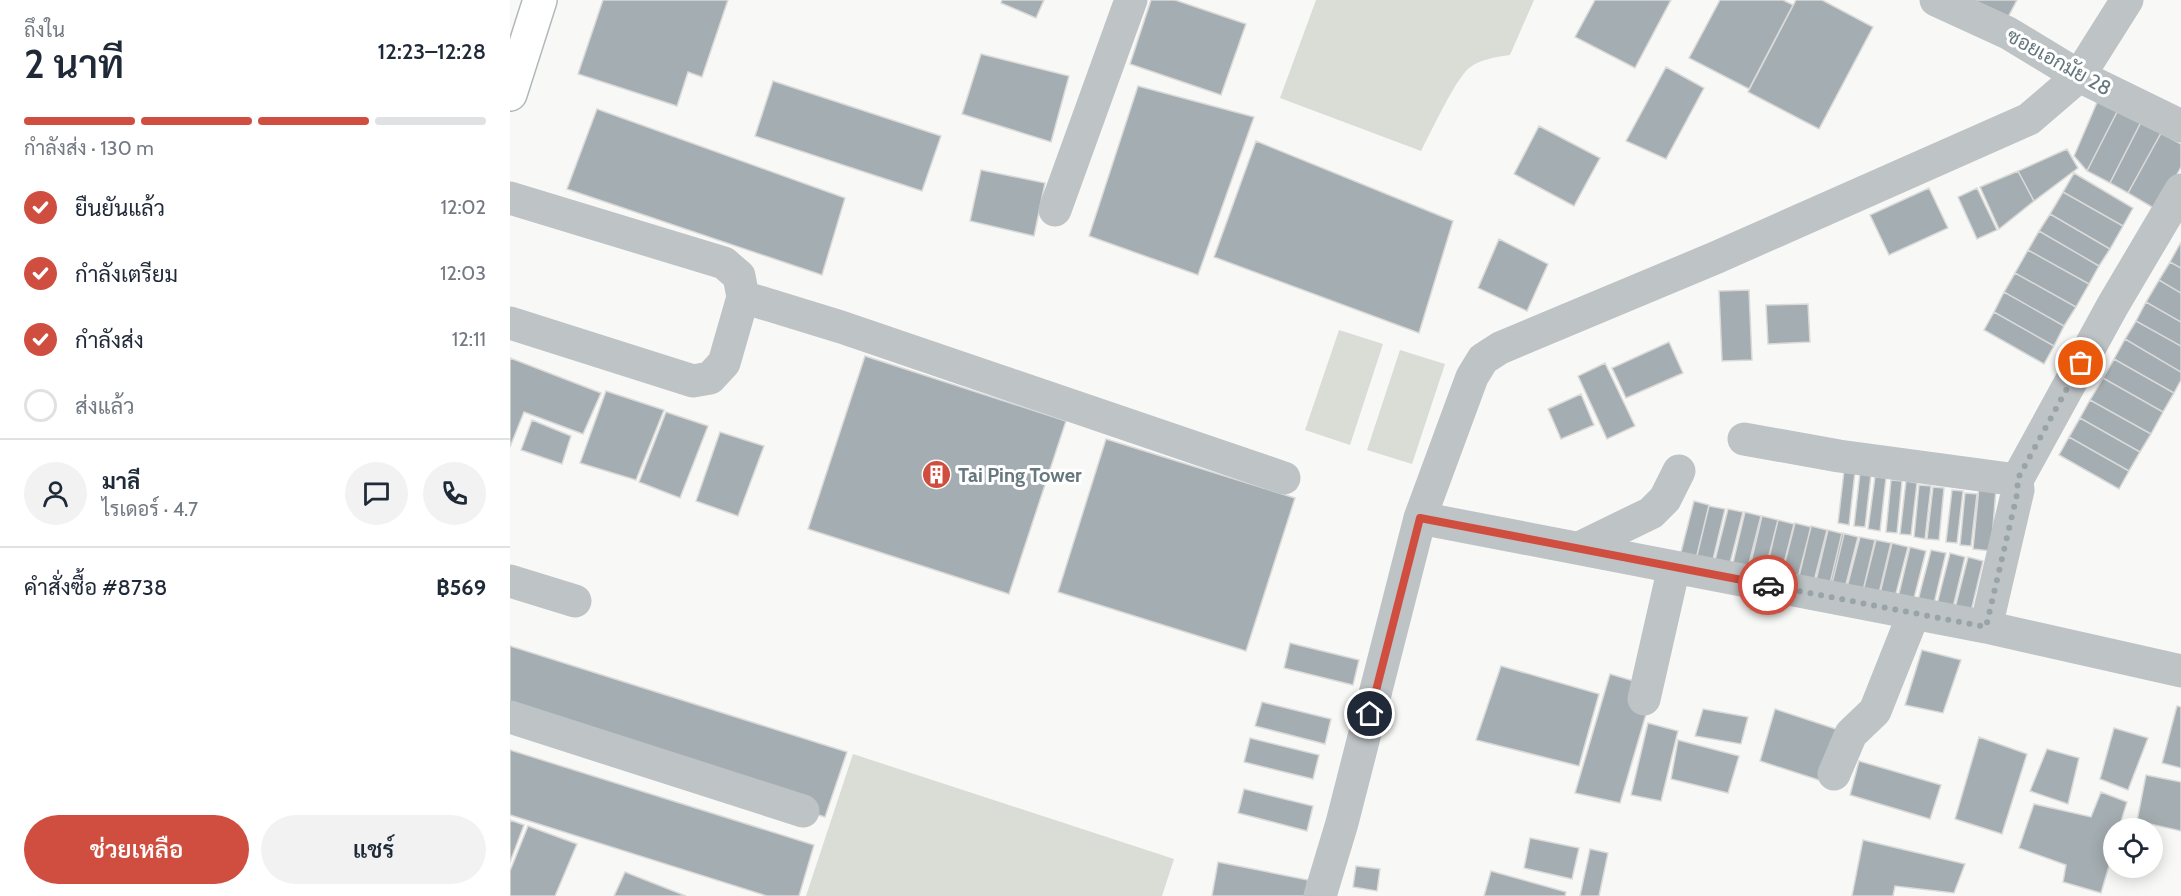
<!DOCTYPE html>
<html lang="th">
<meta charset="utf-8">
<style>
:root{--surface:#fff;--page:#f2f2f3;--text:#1f2937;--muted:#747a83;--line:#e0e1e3;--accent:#d04e3f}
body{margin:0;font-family:Cabin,Sarabun,sans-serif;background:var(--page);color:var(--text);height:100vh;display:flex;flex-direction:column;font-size:22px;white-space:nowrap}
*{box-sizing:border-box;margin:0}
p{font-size:20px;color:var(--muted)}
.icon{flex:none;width:33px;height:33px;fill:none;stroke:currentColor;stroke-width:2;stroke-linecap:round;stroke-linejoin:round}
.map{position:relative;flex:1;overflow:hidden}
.side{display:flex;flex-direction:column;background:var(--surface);width:510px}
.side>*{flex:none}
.tools{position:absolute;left:1593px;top:818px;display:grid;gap:12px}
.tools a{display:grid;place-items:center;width:60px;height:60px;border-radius:50%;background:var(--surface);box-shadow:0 3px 15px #0003;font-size:30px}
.pin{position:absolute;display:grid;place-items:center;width:51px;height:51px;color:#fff;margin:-26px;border:3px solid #fff;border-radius:50%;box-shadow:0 2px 6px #0007}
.courier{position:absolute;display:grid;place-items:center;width:60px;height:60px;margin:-30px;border:4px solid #d04e3f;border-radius:50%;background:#fff;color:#222;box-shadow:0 2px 8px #0007}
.headline em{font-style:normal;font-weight:600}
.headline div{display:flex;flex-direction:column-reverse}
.headline{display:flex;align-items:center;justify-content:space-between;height:102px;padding:0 24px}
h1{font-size:39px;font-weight:600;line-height:45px}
.bar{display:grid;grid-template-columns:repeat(4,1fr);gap:9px 6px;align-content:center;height:72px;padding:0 24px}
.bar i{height:8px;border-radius:4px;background:var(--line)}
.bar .active{background:var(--accent)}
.bar p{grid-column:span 4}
.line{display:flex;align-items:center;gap:15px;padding:0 24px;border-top:2px solid var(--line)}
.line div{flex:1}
.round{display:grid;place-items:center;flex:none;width:63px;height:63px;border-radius:32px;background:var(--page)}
ol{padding:0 24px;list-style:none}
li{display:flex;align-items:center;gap:18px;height:66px}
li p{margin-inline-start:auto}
li .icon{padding:6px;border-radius:50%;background:var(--accent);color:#fff;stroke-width:4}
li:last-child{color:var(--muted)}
li i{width:33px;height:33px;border:3px solid var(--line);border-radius:50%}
.action{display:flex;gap:12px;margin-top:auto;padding:12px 24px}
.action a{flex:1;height:69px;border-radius:36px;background:var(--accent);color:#fff;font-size:24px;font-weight:600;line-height:69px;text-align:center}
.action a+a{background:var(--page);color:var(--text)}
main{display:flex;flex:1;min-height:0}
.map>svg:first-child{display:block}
</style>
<main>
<section class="side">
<div class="headline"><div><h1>2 นาที</h1><p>ถึงใน</p></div><em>12:23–12:28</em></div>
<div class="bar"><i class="active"></i><i class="active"></i><i class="active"></i><i></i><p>กำลังส่ง · 130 m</p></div>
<ol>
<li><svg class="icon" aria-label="check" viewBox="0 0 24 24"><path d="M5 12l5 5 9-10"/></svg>ยืนยันแล้ว<p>12:02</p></li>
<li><svg class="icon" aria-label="check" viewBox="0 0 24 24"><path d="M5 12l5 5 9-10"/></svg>กำลังเตรียม<p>12:03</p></li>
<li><svg class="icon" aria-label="check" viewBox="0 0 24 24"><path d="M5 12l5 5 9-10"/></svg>กำลังส่ง<p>12:11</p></li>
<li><i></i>ส่งแล้ว</li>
</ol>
<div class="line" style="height:108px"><a class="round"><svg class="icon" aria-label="person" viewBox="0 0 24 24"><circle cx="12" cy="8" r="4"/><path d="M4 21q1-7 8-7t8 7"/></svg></a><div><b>มาลี</b><p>ไรเดอร์ · 4.7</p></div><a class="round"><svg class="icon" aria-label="chat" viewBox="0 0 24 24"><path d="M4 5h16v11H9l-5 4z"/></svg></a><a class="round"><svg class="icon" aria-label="phone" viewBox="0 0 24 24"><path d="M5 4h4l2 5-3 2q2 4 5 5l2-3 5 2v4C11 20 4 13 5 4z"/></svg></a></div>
<div class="line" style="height:78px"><div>คำสั่งซื้อ #8738</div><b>฿569</b></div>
<div class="action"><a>ช่วยเหลือ</a><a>แชร์</a></div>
</section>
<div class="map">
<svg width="1671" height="896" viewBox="0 0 1671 896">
<rect width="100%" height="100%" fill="#f8f8f7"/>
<!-- green -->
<path fill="#d9ddd6" d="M806,0H1024L1000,55C987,57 970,59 959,68C945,80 921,132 911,151L770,98Z
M829,330L873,344L840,445L795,430Z
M890,350L935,364L902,464L857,450Z
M343,754L664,859L652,896H296Z"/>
<!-- building -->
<path fill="#a4adb1" stroke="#dadad9" stroke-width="1.5" d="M93,0H218L192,77L178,72L167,106L68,74Z
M492,0H534L526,18L491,3Z
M641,0H665L736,24L711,95L620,64Z
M1085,0H1161L1125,68L1065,37Z
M1210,0H1273L1283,5L1239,89L1179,58Z
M1286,0H1312L1363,27L1309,129L1238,92Z
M1456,0H1507L1496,21Z
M471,54L559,76L541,142L452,114Z
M1156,67L1194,88L1156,159L1116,141Z
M263,81L431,136L412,191L245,136Z
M628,86L744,117L688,275L579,236Z
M1588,100L1608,110L1577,171L1564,156Z
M87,109L335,198L312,275L57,189Z
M1608,110L1631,122L1600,183L1577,171Z
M1631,122L1651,133L1618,193L1600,183Z
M1029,126L1090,158L1064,206L1004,174Z
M1651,133L1671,144V167L1647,210L1618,193Z
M746,141L943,221L909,333L704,257Z
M1557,149L1568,168L1524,201L1508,171Z
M471,170L535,183L524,236L460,221Z
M1508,171L1524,201L1489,229L1470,187Z
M1564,173L1623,208L1613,226L1553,192Z
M1419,188L1438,228L1379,255L1360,215Z
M1467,188L1487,230L1467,239L1448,197Z
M1553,192L1613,226L1600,249L1540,214Z
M1540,214L1600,249L1589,266L1529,231Z
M1529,231L1589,266L1579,284L1518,250Z
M989,239L1038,264L1017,311L968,288Z
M1671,242V268L1660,262Z
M1518,250L1579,284L1566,307L1505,273Z
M1660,262L1671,268V293L1649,280Z
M1505,273L1566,307L1554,326L1494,292Z
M1649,280L1671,293V322L1636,302Z
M1239,290L1242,360L1212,361L1209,291Z
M1494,292L1554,326L1544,346L1484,312Z
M1636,302L1671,322V346L1626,321Z
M1298,304L1300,342L1258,344L1256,305Z
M1484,312L1544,346L1534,364L1474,330Z
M1626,321L1671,346V372L1615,339Z
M1615,339L1671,372V380L1664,393L1604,359Z
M1159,342L1173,373L1116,398L1102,368Z
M355,356L556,421L499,594L298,529Z
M0,358L91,393L73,434L14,412L0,447Z
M1604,359L1664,393L1653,412L1593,378Z
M1095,363L1125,426L1097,439L1068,376Z
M1593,378L1653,412L1641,434L1580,400Z
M96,391L154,410L126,480L70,463Z
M1071,394L1084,425L1051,439L1038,409Z
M1580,400L1641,434L1630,452L1570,418Z
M156,412L198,426L170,498L129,482Z
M1570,418L1630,452L1619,471L1559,437Z
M22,420L61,436L52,464L11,450Z
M210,432L254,446L228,516L186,501Z
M1559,437L1619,471L1609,489L1549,455Z
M596,439L785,498L736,651L548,592Z
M1334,471L1345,472L1339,525L1328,523Z
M1350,473L1361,475L1355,527L1344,526Z
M1365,477L1376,478L1370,531L1358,529Z
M1381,480L1392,481L1387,533L1376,532Z
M1396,481L1407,483L1401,535L1390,534Z
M1409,485L1421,486L1415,539L1404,537Z
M1423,487L1434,488L1429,540L1417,539Z
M1469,487L1486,489L1481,551L1463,549Z
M1442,490L1453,491L1447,543L1436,542Z
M1455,493L1467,494L1461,546L1450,545Z
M1184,501L1199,505L1185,563L1169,560Z
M1199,506L1215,509L1201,568L1185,564Z
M1218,509L1233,512L1218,571L1203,568Z
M1235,512L1251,516L1236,575L1221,571Z
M1252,516L1268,520L1253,579L1238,575Z
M1268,520L1284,524L1269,583L1254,579Z
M1285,523L1301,527L1286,585L1270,582Z
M1301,526L1317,530L1302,589L1287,585Z
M1318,530L1334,534L1320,592L1304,589Z
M1332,533L1348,537L1333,596L1318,592Z
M1350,537L1365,540L1351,599L1335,595Z
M1366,540L1381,543L1367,602L1351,599Z
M1382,543L1398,547L1383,605L1368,602Z
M1400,547L1416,551L1401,610L1386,606Z
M1421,550L1436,553L1422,612L1406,608Z
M1440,553L1455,557L1441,616L1425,612Z
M1458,557L1473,561L1459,620L1443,616Z
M780,643L849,660L843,685L774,668Z
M0,646L337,752L315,817L0,717Z
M1412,650L1451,660L1433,713L1395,705Z
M991,666L1089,694L1069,766L966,740Z
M1100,674L1144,687L1110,803L1065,793Z
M752,702L821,719L815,744L745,726Z
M1667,706L1671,707V768L1652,763Z
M1193,709L1238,717L1231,744L1185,736Z
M1265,709L1341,734L1318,783L1250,761Z
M1138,723L1168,731L1151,801L1121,795Z
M1604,728L1638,738L1618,790L1590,779Z
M1469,737L1517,754L1492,834L1445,819Z
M740,738L809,755L803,779L734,762Z
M1168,740L1229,756L1218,793L1161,779Z
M1537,749L1569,758L1558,804L1520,791Z
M0,750L304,845L289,896H257L0,815Z
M1349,761L1431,785L1420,819L1340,795Z
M1636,775L1671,782V831L1627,821Z
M734,789L803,806L797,831L728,813Z
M1591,792L1617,802L1609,828H1604V849L1591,893L1553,882L1556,865L1509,848L1524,804L1581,817Z
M0,820L14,825L0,862Z
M18,826L67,844L45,896H0V871Z
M1020,838L1069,848L1062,879L1014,868Z
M1353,840L1455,864L1444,893L1385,886L1383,896H1342Z
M1080,849L1098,853L1089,896H1070Z
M708,862L798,880L795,896H702Z
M846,866L870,869L867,891L843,887Z
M981,871L1056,892L1055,896H974Z
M115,872L176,896H104Z"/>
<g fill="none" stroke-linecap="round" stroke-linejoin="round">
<defs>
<path id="major" d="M0,94L30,0"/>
</defs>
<!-- major casing -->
<use href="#major" stroke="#b2b8ba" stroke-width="36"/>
<!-- minor -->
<path stroke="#bec3c6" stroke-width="33" d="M1426,0L1498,33L1569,76L1671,126
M0,198L214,263L229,276L233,297L214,363L200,378L183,381L0,323
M545,210L621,0
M233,297L331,327L774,478
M1234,439L1329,456L1507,480L1508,490L1476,627
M1507,480L1603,305L1671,190
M910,518L1476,627L1671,671
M1069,548L1141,513L1155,499L1169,471
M0,581L65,601
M1134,699L1164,567
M0,717L293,811
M1324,774L1341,734L1365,711L1404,613
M810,896L832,823L910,518L962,377L973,359L990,348L1205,258L1519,119L1569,76L1617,0"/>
<!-- major -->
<use href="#major" stroke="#fff" stroke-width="33"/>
</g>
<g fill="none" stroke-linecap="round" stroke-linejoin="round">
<!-- done -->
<path stroke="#99a4a8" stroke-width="6" stroke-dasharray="0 10.8" d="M1258,585L1476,627L1508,490L1507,480L1571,363"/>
<!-- route -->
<path stroke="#d04e3f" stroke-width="8" d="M860,714L910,518L1258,585"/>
</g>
<!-- icons -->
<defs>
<symbol id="building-disc" viewBox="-11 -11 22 22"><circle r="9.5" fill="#d04e3f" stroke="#fff"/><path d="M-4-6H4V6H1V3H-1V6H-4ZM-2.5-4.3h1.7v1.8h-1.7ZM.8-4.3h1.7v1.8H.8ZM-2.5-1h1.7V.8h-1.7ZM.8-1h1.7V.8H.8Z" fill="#fff"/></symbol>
</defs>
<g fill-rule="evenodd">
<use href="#building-disc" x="410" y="458" width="33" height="33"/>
</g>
<g text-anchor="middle" stroke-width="6" stroke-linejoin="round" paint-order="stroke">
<!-- street labels -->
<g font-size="20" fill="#66777e" stroke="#fff">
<text transform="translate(1549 62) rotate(29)" y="7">ซอยเอกมัย 28</text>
</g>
<!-- poi labels -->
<g font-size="20" font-weight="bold" fill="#66777e" stroke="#fff" text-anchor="start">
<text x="448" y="482">Tai Ping Tower</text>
</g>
</g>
</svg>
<div class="tools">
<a><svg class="icon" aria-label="locate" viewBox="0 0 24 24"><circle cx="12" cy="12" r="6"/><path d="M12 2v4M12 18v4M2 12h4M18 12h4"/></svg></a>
</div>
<div class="pin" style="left:1571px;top:363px;background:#ea580c"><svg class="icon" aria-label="bag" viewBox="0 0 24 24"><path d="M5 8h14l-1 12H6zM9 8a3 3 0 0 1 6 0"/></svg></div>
<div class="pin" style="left:860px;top:714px;background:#1f2937"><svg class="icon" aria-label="home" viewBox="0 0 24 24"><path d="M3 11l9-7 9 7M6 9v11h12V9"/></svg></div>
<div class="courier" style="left:1258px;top:585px"><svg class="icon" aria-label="car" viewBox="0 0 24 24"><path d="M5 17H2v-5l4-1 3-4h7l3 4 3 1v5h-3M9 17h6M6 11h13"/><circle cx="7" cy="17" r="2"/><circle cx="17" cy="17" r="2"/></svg></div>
</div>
</main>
